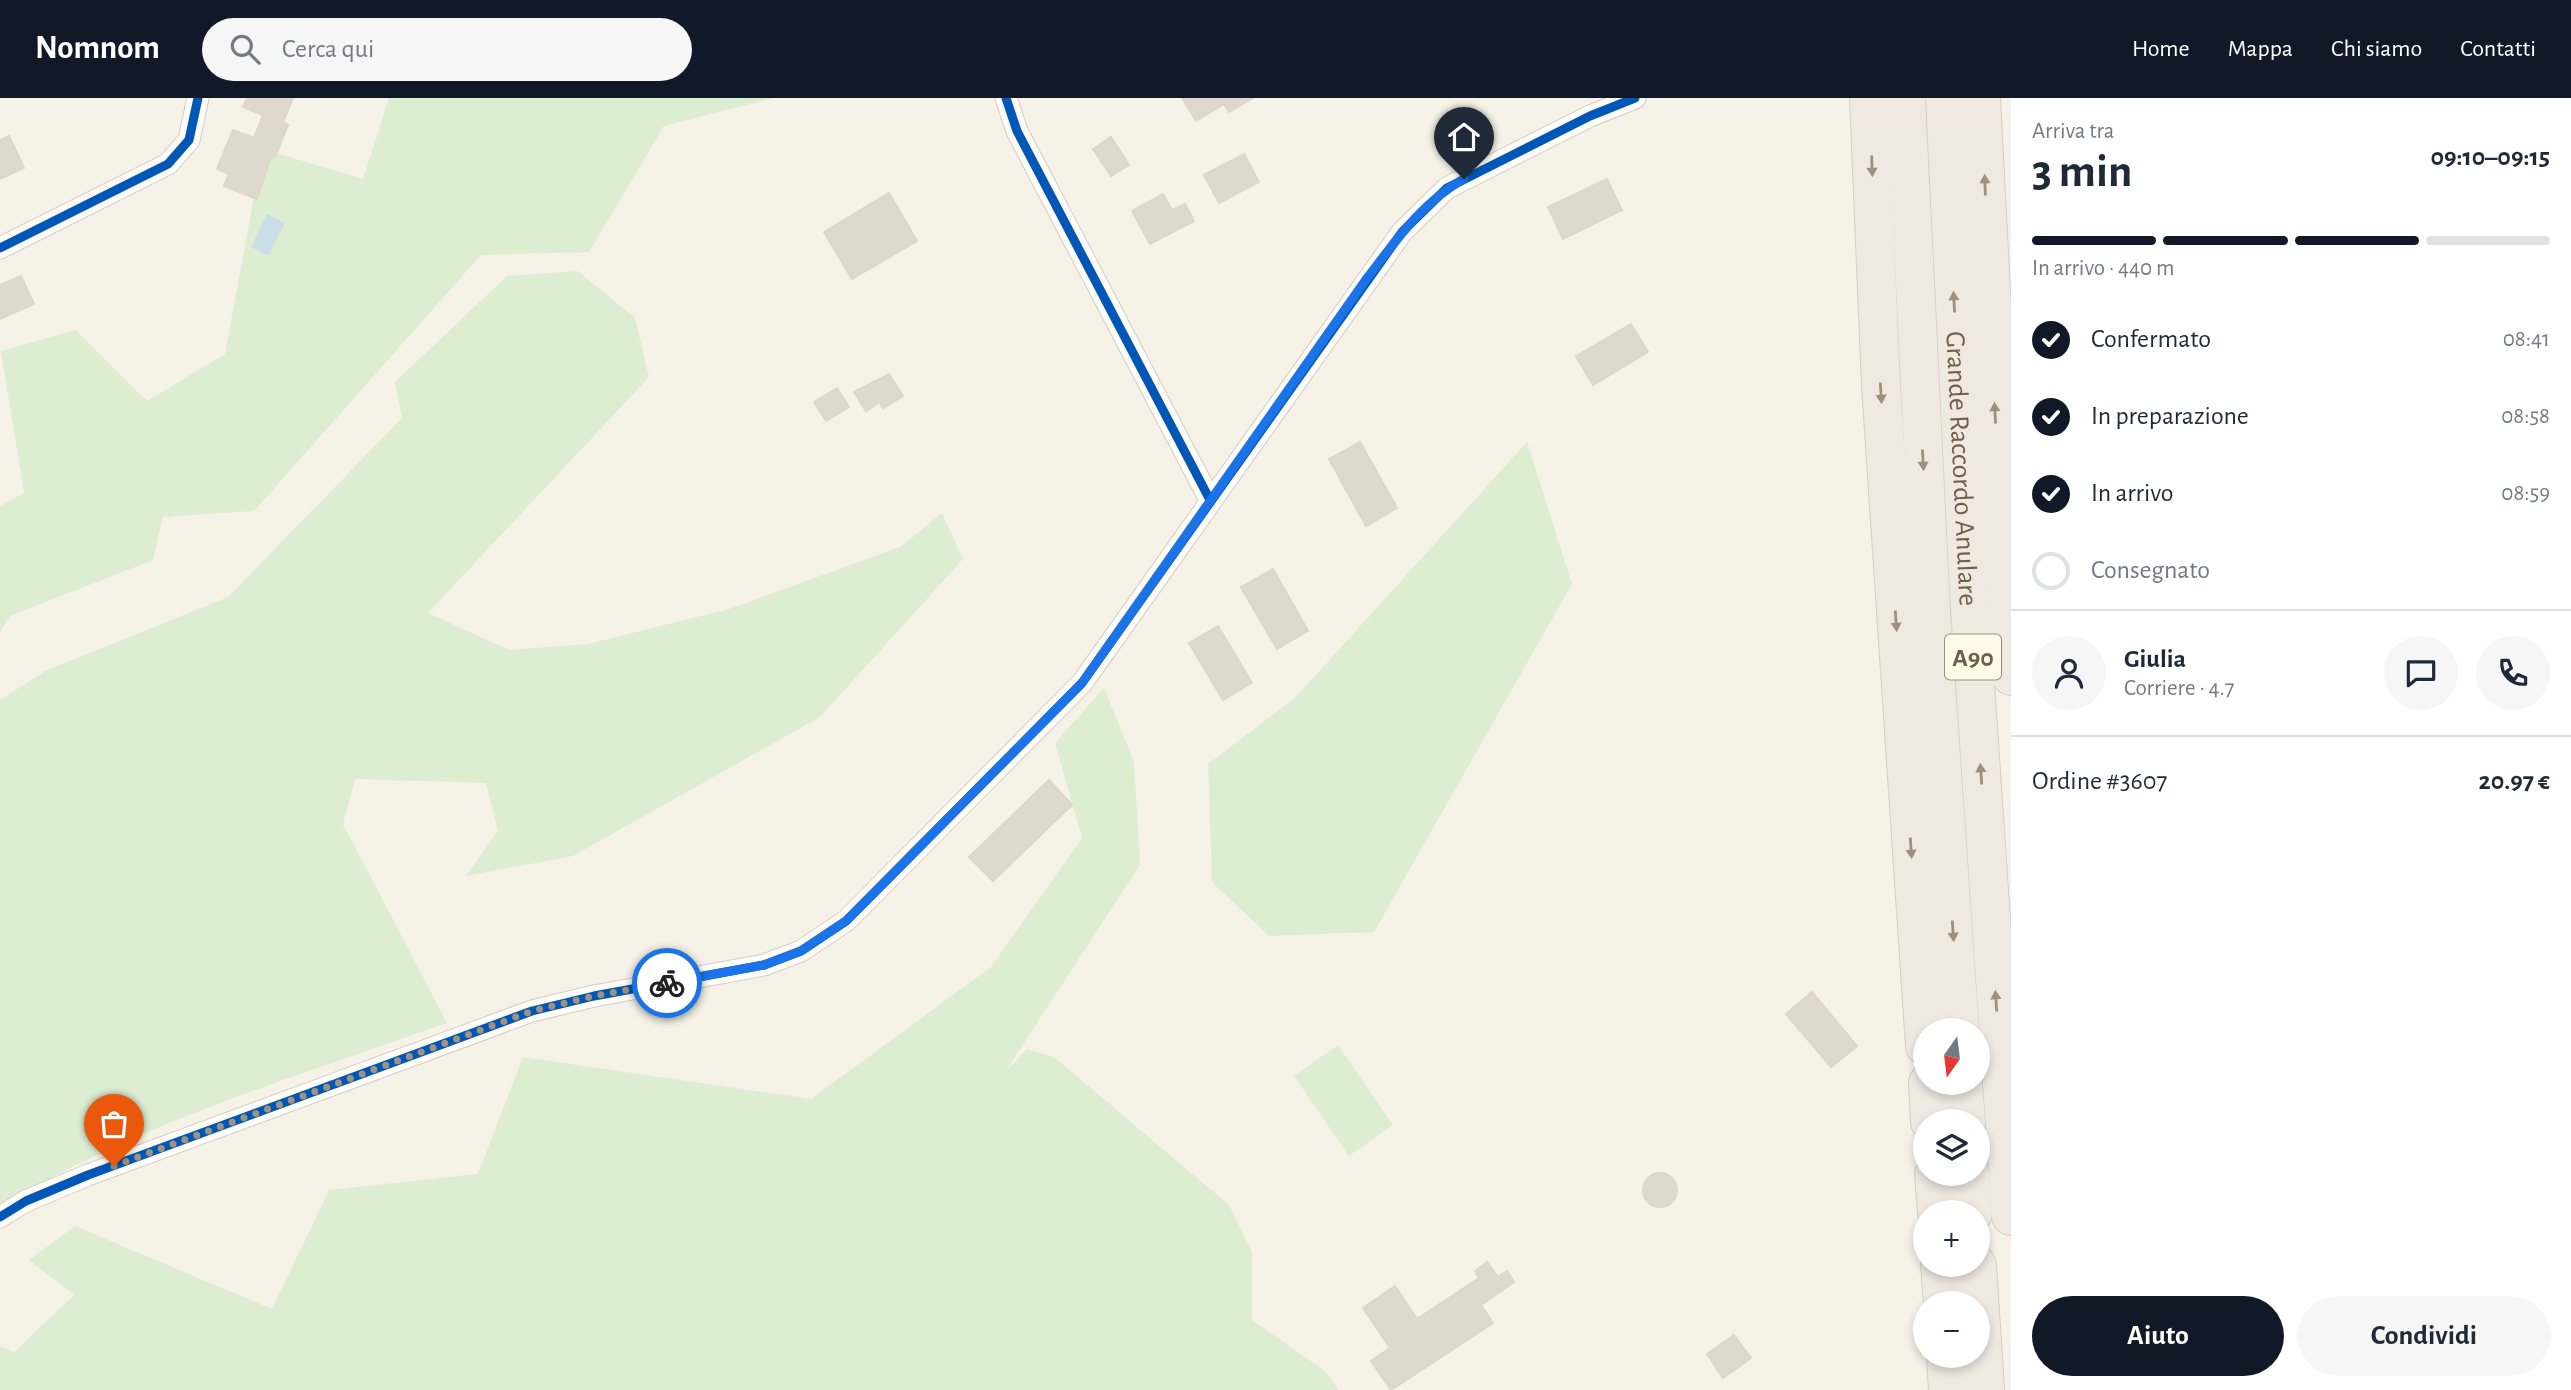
<!DOCTYPE html>
<html lang="it">
<meta charset="utf-8">
<style>
:root{--surface:#fff;--page:#f6f6f7;--text:#1f2937;--muted:#747a83;--line:#e0e1e3;--accent:#111827}
body{margin:0;font-family:"Alegreya Sans",sans-serif;background:var(--page);color:var(--text);height:100vh;display:flex;flex-direction:column;font-size:26px;white-space:nowrap}
*{box-sizing:border-box;margin:0}
p{font-size:23px;color:var(--muted)}
.icon{flex:none;width:38px;height:38px;fill:none;stroke:currentColor;stroke-width:2;stroke-linecap:round;stroke-linejoin:round}
.map{position:relative;flex:1;overflow:hidden}
.drawer{display:flex;flex-direction:column;background:var(--surface);width:560px}
.drawer>*{flex:none}
.needle{width:46px;rotate:194deg}
.fabs{position:absolute;left:1913px;top:920px;display:grid;gap:14px}
.fabs a{display:grid;place-items:center;width:77px;height:77px;border-radius:50%;background:var(--surface);box-shadow:0 4px 10px #0003;font-size:35px}
.pin{position:absolute;display:grid;place-items:center;width:60px;height:60px;color:#fff;margin:-72px -30px;border-radius:50% 50% 50% 0;rotate:-45deg;box-shadow:0 0 7px #0007}
.pin .icon{rotate:45deg}
.courier{position:absolute;display:grid;place-items:center;width:70px;height:70px;margin:-35px;border:5px solid #1a73e8;border-radius:50%;background:#fff;color:#222;box-shadow:0 2px 9px #0007}
.overview em{font-style:normal;font-weight:700}
.overview div{display:flex;flex-direction:column-reverse}
.overview{display:flex;align-items:center;justify-content:space-between;height:119px;padding:0 21px}
h1{font-size:46px;font-weight:700;line-height:52px}
.bar{display:grid;grid-template-columns:repeat(4,1fr);gap:10px 7px;align-content:center;height:84px;padding:0 21px}
.bar i{height:9px;border-radius:5px;background:var(--line)}
.bar .active{background:var(--accent)}
.bar p{grid-column:span 4}
.line{display:flex;align-items:center;gap:18px;padding:0 21px;border-top:2px solid var(--line)}
.line div{flex:1}
.round{display:grid;place-items:center;flex:none;width:74px;height:74px;border-radius:37px;background:var(--page)}
ol{padding:0 21px;list-style:none}
li{display:flex;align-items:center;gap:21px;height:77px}
li p{margin-inline-start:auto}
li .icon{padding:7px;border-radius:50%;background:var(--accent);color:#fff;stroke-width:4}
li:last-child{color:var(--muted)}
li i{width:38px;height:38px;border:4px solid var(--line);border-radius:50%}
.button{display:flex;gap:14px;margin-top:auto;padding:14px 21px}
.button a{flex:1;height:80px;border-radius:42px;background:var(--accent);color:#fff;font-size:28px;font-weight:700;line-height:80px;text-align:center}
.button a+a{background:var(--page);color:var(--text)}
header{display:flex;align-items:center;gap:42px;box-sizing:border-box;height:98px;padding:0 35px;background:var(--accent);color:#fff}
header strong{font-size:33px}
nav{display:flex;gap:38px;margin-inline-start:auto;font-size:24px}
.search{width:490px;height:63px;background:var(--page);display:flex;align-items:center;gap:18px;box-sizing:border-box;padding:0 24px;border-radius:38px;color:var(--muted);font-size:26px}
main{display:flex;flex:1;min-height:0}
.map>svg:first-child{display:block}
</style>
<header>
<strong>Nomnom</strong>
<div class="search"><svg class="icon" aria-label="search" viewBox="0 0 24 24"><circle cx="10" cy="10" r="6"/><path d="M15 15l6 6"/></svg>Cerca qui</div>
<nav><a>Home</a><a>Mappa</a><a>Chi siamo</a><a>Contatti</a></nav>
</header>
<main>
<div class="map">
<svg width="2011" height="1292" viewBox="0 0 2011 1292">
<rect width="100%" height="100%" fill="#f6f2e7"/>
<!-- green -->
<path fill="#ddedd2" d="M389,0H774L664,28L589,154L481,157L254,413L163,419L153,462L10,518L0,534V408L24,395L1,253L76,232L147,303L225,256L263,51L363,81Z
M578,173L635,220L649,279L428,515L509,552L588,546L729,511L900,449L942,415L963,461L820,619L573,758L466,778L498,733L486,685L355,681L343,726L447,925C296,979 137,1025 0,1109V602L45,573L228,499L402,320L395,284L507,178Z
M1527,344L1572,486L1374,834L1269,838L1212,784L1208,666L1295,600Z
M1104,590L1134,664L1140,767L1005,974L1027,951L1054,959L1229,1107L1252,1154V1222L1325,1273L1339,1292H0V1248L14,1254L74,1197L29,1162L75,1128L272,1211L329,1092L478,1076L523,959L811,1001L991,869L1082,740L1055,645Z
M1338,947L1393,1027L1349,1058L1294,978Z"/>
<!-- water -->
<path fill="#c9dee6" d="M267,116L285,125L268,158L251,149Z"/>
<!-- building -->
<path fill="#dfd8cc" stroke="#dfd6c9" stroke-width="2" d="M247,0H293L283,24L288,27L275,59L271,58L257,101L224,88L229,76L217,71L233,32L254,40L263,17L243,9Z
M1182,0H1253L1229,14L1224,6L1196,23Z
M9,38L24,70L0,81V42Z
M1111,39L1129,67L1111,78L1093,51Z
M1244,56L1259,84L1219,105L1204,77Z
M1607,81L1622,112L1563,141L1548,109Z
M889,95L917,143L852,181L824,134Z
M1163,96L1172,112L1185,106L1194,123L1150,146L1132,113Z
M21,178L34,206L0,221V187Z
M1631,226L1648,254L1593,287L1576,258Z
M889,276L903,298L883,310L880,304L866,313L854,294Z
M837,290L849,309L826,323L814,304Z
M1360,344L1397,410L1366,428L1329,361Z
M1273,471L1308,533L1277,551L1241,489Z
M1218,528L1252,585L1223,602L1189,545Z
M1049,682L1072,707L993,783L969,759Z
M1812,894L1857,948L1831,969L1786,916Z
M1643 1092a17 17 0 1 1 34 0a17 17 0 1 1-34 0Z
M1487,1164L1498,1179L1507,1173L1514,1184L1481,1207L1493,1225L1391,1292L1371,1263L1390,1250L1363,1210L1395,1188L1417,1221L1479,1180L1475,1173Z
M1734,1237L1751,1260L1723,1280L1707,1256Z"/>
<g fill="none" stroke-linecap="round" stroke-linejoin="round">
<defs>
<path id="street" d="M1006,0L1017,33L1210,402
M0,150L168,66L189,42L198,0
M0,1119L26,1103L88,1077L532,913L594,898L764,867L801,853L846,823L1082,585L1402,134L1447,90L1590,18L1635,0"/>
<g id="highway">
<path d="M1869,0L1881,287L1925,948"/>
<path d="M1906,0L1931,513L1960,933"/>
<path id="s1" d="M1945,0L1969,496L2011,1118"/>
<path d="M1981,0L2011,578"/>
<path d="M1928,985L1930,1024"/>
<path d="M1963,985L1966,1024"/>
<path d="M1934,1076L1937,1115"/>
<path d="M1970,1076L1973,1115"/>
<path d="M1940,1167L1943,1206"/>
<path d="M1977,1167L1985,1292"/>
<path d="M1946,1258L1948,1292"/>
</g>
</defs>
<!-- street casing -->
<use href="#street" stroke="#d4cec2" stroke-width="23"/>
<!-- highway casing -->
<use href="#highway" stroke="#d5cec4" stroke-width="40"/>
<!-- street -->
<use href="#street" stroke="#fefdfb" stroke-width="21"/>
<!-- highway -->
<use href="#highway" stroke="#f0e9e2" stroke-width="38"/>
<defs>
<path id="cycleway" d="M1006,0L1017,33L1210,402
M0,150L168,66L189,42L198,0
M0,1119L26,1103L88,1077L532,913L594,898L764,867L801,853L846,823L1082,585L1402,134L1447,90L1590,18L1635,0"/>
</defs>
<!-- cycleway casing -->
<use href="#cycleway" stroke="#fffae7" stroke-width="13"/>
<!-- cycleway -->
<use href="#cycleway" stroke="#0057b8" stroke-width="9"/>
</g>
<!-- one-way arrows -->
<defs><path id="oneway-solid" d="M-6-.8H1V-3.2L6.5 0L1 3.2V.8H-6Z" transform="scale(1.75)"/></defs>
<g fill="#9e8f7e">
<use href="#oneway-solid" transform="translate(1872 68) rotate(88)"/>
<use href="#oneway-solid" transform="translate(1985 87) rotate(-92)"/>
<use href="#oneway-solid" transform="translate(1954 204) rotate(-93)"/>
<use href="#oneway-solid" transform="translate(1881 295) rotate(86)"/>
<use href="#oneway-solid" transform="translate(1995 315) rotate(-93)"/>
<use href="#oneway-solid" transform="translate(1923 362) rotate(87)"/>
<use href="#oneway-solid" transform="translate(1896 523) rotate(86)"/>
<use href="#oneway-solid" transform="translate(1981 676) rotate(-94)"/>
<use href="#oneway-solid" transform="translate(1911 750) rotate(86)"/>
<use href="#oneway-solid" transform="translate(1953 833) rotate(86)"/>
<use href="#oneway-solid" transform="translate(1996 903) rotate(-94)"/>
</g>
<g fill="none" stroke-linecap="round" stroke-linejoin="round">
<!-- done -->
<path stroke="#a09280" stroke-width="7" stroke-dasharray="0 12.6" d="M114,1068L532,913L594,898L667,885"/>
<!-- route -->
<path stroke="#1a73e8" stroke-width="9" d="M667,885L764,867L801,853L846,823L883,786L1082,585L1367,180C1395,144 1423,103 1464,81"/>
</g>
<g text-anchor="middle" stroke-width="7" stroke-linejoin="round" paint-order="stroke">
<!-- shield labels -->
<rect fill="#fffae7" stroke="#9c8d78" stroke-width="2" x="1945" y="536.5" width="56" height="45" rx="5"/>
<g font-size="26" font-weight="bold" fill="#725e48">
<text x="1973" y="568">A90</text>
</g>
<!-- street labels -->
<g font-size="28" fill="#725e48" stroke="#fffae7">
<text dy="10" stroke="none"><textPath href="#s1" startOffset="371">Grande Raccordo Anulare</textPath></text>
</g>
</g>
</svg>
<div class="fabs">
<a><svg class="needle" viewBox="-14 -14 28 28"><path d="M0-13l5 13h-10z" fill="#e53935"/><path d="M0 13l5-13h-10z" fill="#747a83"/></svg></a>
<a><svg class="icon" aria-label="layers" viewBox="0 0 24 24"><path d="M12 4l9 5-9 5-9-5zM3 14l9 5 9-5"/></svg></a>
<a>+</a>
<a>−</a>
</div>
<div class="pin" style="left:114px;top:1068px;background:#ea580c"><svg class="icon" aria-label="bag" viewBox="0 0 24 24"><path d="M5 8h14l-1 12H6zM9 8a3 3 0 0 1 6 0"/></svg></div>
<div class="pin" style="left:1464px;top:81px;background:#1f2937"><svg class="icon" aria-label="home" viewBox="0 0 24 24"><path d="M3 11l9-7 9 7M6 9v11h12V9"/></svg></div>
<div class="courier" style="left:667px;top:885px"><svg class="icon" aria-label="bike" viewBox="0 0 24 24"><circle cx="6" cy="16" r="4"/><circle cx="18" cy="16" r="4"/><path d="M6 16l4-8h5l3 8M10 8l3 8H6M13 5h3"/></svg></div>
</div>
<section class="drawer">
<div class="overview"><div><h1>3 min</h1><p>Arriva tra</p></div><em>09:10–09:15</em></div>
<div class="bar"><i class="active"></i><i class="active"></i><i class="active"></i><i></i><p>In arrivo · 440 m</p></div>
<ol>
<li><svg class="icon" aria-label="check" viewBox="0 0 24 24"><path d="M5 12l5 5 9-10"/></svg>Confermato<p>08:41</p></li>
<li><svg class="icon" aria-label="check" viewBox="0 0 24 24"><path d="M5 12l5 5 9-10"/></svg>In preparazione<p>08:58</p></li>
<li><svg class="icon" aria-label="check" viewBox="0 0 24 24"><path d="M5 12l5 5 9-10"/></svg>In arrivo<p>08:59</p></li>
<li><i></i>Consegnato</li>
</ol>
<div class="line" style="height:126px"><a class="round"><svg class="icon" aria-label="person" viewBox="0 0 24 24"><circle cx="12" cy="8" r="4"/><path d="M4 21q1-7 8-7t8 7"/></svg></a><div><b>Giulia</b><p>Corriere · 4.7</p></div><a class="round"><svg class="icon" aria-label="chat" viewBox="0 0 24 24"><path d="M4 5h16v11H9l-5 4z"/></svg></a><a class="round"><svg class="icon" aria-label="phone" viewBox="0 0 24 24"><path d="M5 4h4l2 5-3 2q2 4 5 5l2-3 5 2v4C11 20 4 13 5 4z"/></svg></a></div>
<div class="line" style="height:91px"><div>Ordine #3607</div><b>20.97 €</b></div>
<div class="button"><a>Aiuto</a><a>Condividi</a></div>
</section>
</main>
